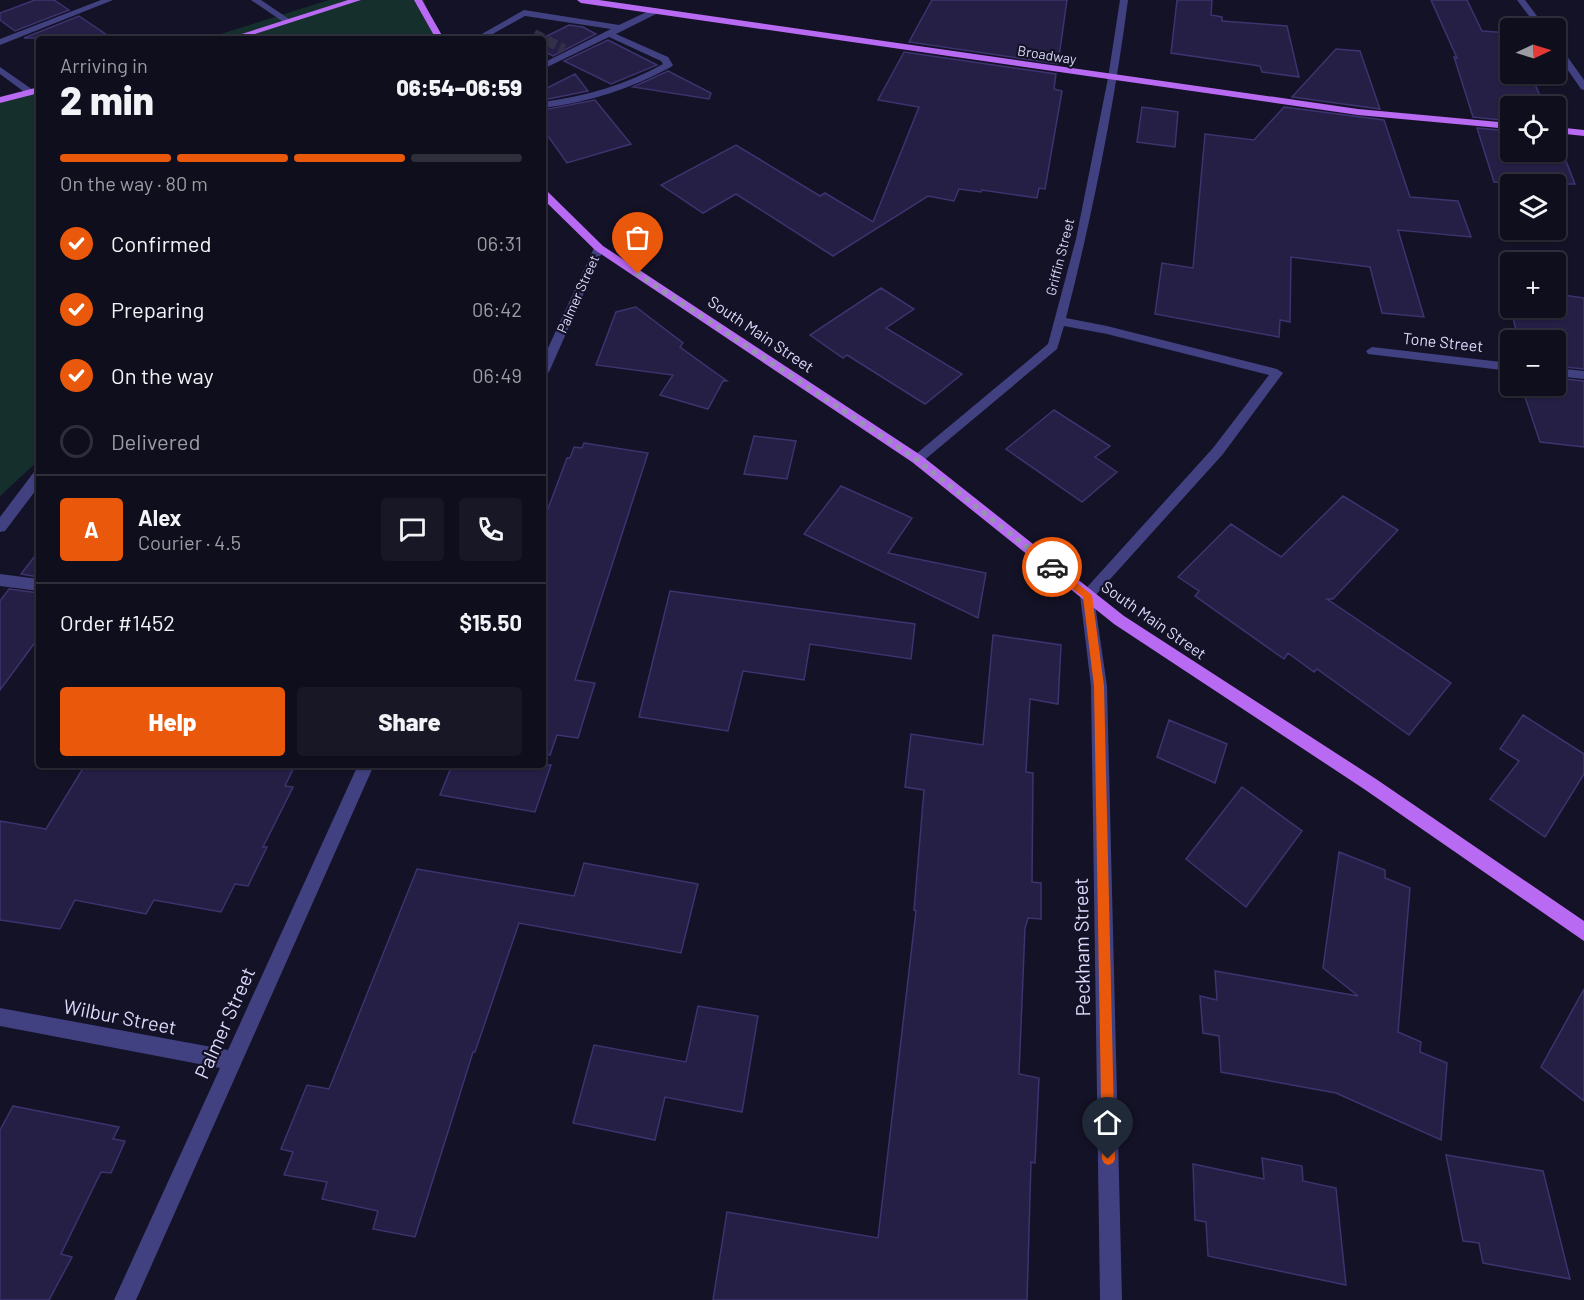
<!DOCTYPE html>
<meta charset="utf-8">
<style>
:root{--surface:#0f0e1c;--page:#181725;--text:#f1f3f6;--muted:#9b9ca3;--line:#2f2e3b;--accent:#ea580c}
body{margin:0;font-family:Barlow,sans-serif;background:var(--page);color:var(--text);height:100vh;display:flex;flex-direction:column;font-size:22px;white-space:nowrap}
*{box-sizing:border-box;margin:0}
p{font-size:20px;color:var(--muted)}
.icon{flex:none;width:33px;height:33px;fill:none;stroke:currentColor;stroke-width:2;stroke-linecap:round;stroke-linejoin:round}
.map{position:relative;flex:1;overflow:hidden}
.panel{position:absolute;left:36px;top:36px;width:510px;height:732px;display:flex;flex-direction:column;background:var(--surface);border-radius:6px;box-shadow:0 2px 4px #0004,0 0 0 2px var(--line)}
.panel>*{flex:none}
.needle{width:39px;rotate:86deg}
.controls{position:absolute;left:1500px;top:18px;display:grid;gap:12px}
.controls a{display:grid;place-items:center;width:66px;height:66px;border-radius:6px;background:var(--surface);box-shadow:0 2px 4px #0004,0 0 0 2px var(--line);font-size:30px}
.pin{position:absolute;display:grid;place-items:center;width:51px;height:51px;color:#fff;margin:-62px -26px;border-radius:50% 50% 50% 0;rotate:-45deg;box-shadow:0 0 6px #0007}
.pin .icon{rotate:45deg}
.courier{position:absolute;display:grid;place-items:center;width:60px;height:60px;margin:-30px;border:4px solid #ea580c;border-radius:50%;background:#fff;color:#222;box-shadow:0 2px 8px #0007}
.headline em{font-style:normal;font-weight:800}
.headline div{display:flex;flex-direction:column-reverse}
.headline{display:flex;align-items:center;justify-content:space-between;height:102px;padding:0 24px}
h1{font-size:39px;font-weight:800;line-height:45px}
.bar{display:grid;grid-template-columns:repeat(4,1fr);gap:9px 6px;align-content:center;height:72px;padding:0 24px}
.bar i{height:8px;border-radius:4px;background:var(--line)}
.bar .selected{background:var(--accent)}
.bar p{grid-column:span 4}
.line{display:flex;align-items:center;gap:15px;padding:0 24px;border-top:2px solid var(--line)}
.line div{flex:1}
.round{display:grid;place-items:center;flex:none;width:63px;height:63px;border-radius:6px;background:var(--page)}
ol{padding:0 24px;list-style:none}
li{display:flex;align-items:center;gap:18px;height:66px}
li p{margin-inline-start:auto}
li .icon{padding:6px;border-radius:50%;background:var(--accent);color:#fff;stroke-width:4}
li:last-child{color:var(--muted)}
li i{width:33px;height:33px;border:3px solid var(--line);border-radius:50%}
.button{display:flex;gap:12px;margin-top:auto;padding:12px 24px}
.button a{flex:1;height:69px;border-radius:6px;background:var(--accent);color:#fff;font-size:24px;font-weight:800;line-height:69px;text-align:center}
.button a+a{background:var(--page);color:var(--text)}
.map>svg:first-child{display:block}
</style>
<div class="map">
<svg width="1584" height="1300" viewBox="0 0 1584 1300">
<rect width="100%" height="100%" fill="#141226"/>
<!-- green -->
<path fill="#152f2d" d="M329,0H424L437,39H205Z
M39,91V460L0,496V103Z"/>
<!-- building -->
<path fill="#251f45" stroke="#3c336f" stroke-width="1.5" d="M35,0H54L69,10L15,31L0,20V13Z
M932,0H1067L1058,64L909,42Z
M1177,0H1212L1211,15L1222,17V21L1287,26L1299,77L1262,72L1260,66L1171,53Z
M1431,0H1467L1482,31L1510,33V74H1531L1544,106H1510V121L1473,117L1454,57L1457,58Z
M79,16L113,39L24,38Z
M569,25L583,27L596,34L553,56L543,51V39H541Z
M608,40L657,65L611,84L564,61Z
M1336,49L1360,51L1380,109L1292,97Z
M904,52L1056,74L1054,89L1062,91L1045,189L1039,188L1037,198L982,190L981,192L959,189L954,201L928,196L833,256L736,194L703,213L661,185L736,145L820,196L825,193L873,222L919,107L878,100Z
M668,71L711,93L709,99L633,87Z
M575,74L588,91L543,100V90Z
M595,100L631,144L567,163L543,129V110Z
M1142,107L1178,112L1175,147L1137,142Z
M1284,107L1384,120L1410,197L1458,201L1471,237L1398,230L1424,317L1382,313L1370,267L1291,257L1290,322L1280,320L1279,337L1155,314L1162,263L1193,268L1205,134L1254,140Z
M1477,128L1510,131V152H1556V136L1575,184H1520L1494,182Z
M881,288L914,309L886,328L962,374L925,404L847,355L843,358L810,335Z
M1556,294L1584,298V369L1556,366V340H1518L1511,308H1556Z
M636,307L683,343L680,347L727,381H723L708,409L660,395L673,375L596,365L616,312Z
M1556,378L1584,381V447L1540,442L1522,388L1528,389V386H1556Z
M1054,410L1110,446L1095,457L1117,472L1082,502L1006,449Z
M754,436L796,441L787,479L744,474Z
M584,443L648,453L575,680L595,683L578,738L557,735L550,755L543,753V522L567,458H570L574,447L582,448Z
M841,486L912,518L888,553L986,573L978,618L804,534Z
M1343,496L1398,530L1333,599H1327L1451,683L1409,735L1317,669L1314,672L1288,653L1284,659L1195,596L1199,591L1178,577L1231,524L1281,557Z
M39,551V577L21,574Z
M9,589L39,593V637L0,690V601Z
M670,591L915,624L911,659L810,644L804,680L743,671L728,731L639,717Z
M993,635L1061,645L1058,704L1030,699L1026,772L1033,773L1032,882L1041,883V919L1028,918L1025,928L1019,1074L1039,1078L1035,1163L1031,1162L1027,1300H713L727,1212L878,1238L916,911L914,910L924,790L905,787L911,734L983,745Z
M1523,715L1584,754V774L1545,837L1490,799L1519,761L1500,749Z
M1169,720L1227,744L1215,783L1157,757Z
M85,765H295L285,786L293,787L263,847H267L248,886L235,884L221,912L154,900L146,914L75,900L60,929L0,920V821L46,829Z
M452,765H551L535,812L440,795Z
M1242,787L1302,831L1246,907L1186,859Z
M1339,852L1385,870V878L1410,888L1398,1032L1421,1042L1420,1052L1447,1063L1441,1140L1336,1093L1221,1072L1219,1036L1203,1033L1200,996L1217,1000L1215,971L1358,996L1323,968Z
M584,863L698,884L681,953L519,923L475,1052H473L415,1237L373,1229L378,1211L322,1199L327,1182L284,1175L293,1152L281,1149L307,1085L329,1089L417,869L574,896Z
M1584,989V1101L1541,1067Z
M698,1006L758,1016L742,1112L665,1097L655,1140L573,1123L594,1045L686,1062Z
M13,1106L119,1127L113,1139L125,1141L111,1173L101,1172L61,1254L72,1257L49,1300H0V1130Z
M1446,1155L1543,1171L1570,1279L1483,1263L1479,1243L1463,1241Z
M1262,1158L1302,1166L1303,1181L1336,1188L1346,1285L1208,1256L1206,1222L1195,1220L1193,1164L1264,1179Z"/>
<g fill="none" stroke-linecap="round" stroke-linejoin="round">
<!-- minor-tunnel -->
<path stroke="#323046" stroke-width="10" stroke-dasharray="10 4.5" stroke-linecap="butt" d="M534,34L564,49"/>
<!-- minor -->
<path fill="#414181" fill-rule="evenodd" d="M101,0H113L0,45V39Z
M251,0H261L292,21L285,23Z
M1120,0H1128C1114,107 1093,213 1066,318L1107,326L1277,369L1283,373L1223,454L1094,597L1107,686L1122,1300H1100L1091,686L1080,595L1213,448L1269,375L1107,334L1064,326L1057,349L922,462H912L910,459L1048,344L1076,239L1108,78Z
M1517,0H1525L1546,28H1538Z
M655,8L658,9V13L616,34L668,57L673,65L671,67C631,89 589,102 543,108V102C586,96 625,85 663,64L661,61L609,37L543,69V63L611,29L525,16L489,36L490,39H482L480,35L524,10L619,25Z
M1556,44L1559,45L1584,80V90L1581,89L1556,53Z
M0,67L33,90V94H27L0,74Z
M599,245L604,248L549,372L543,376V359L594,248Z
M1372,347L1510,363V371L1368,354L1366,351Z
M1556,368L1584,371V379L1556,376Z
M39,471V486L5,531L0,532V517L34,472Z
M0,574L39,579V591L0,586Z
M358,765H374L136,1300H114L220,1068L0,1026V1008L228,1050Z"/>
<!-- major -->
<path fill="#b96af2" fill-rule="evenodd" d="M348,0H361L239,39H226Z
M414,0H422L444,39H436Z
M577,0H599L1358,109L1510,123V129L1358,115L581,3Z
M39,87V93L0,103V97Z
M1556,127L1584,130V136L1556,133Z
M543,190L547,191L603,246L922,456L1124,616L1376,779L1584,921V941L1364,789L1114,624L912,462L595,250L543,199Z"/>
</g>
<!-- route -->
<path fill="#ea580c" d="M1052,563L1092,595L1104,686L1115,1159L1113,1163L1108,1165L1104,1163L1102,1159L1094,686L1083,597L1049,570L1048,567Z"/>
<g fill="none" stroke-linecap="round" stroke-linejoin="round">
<!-- done -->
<path stroke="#9694b1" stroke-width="6" stroke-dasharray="0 10.8" d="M638,274L916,459L1052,567"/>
</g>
<g text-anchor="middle" stroke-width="4.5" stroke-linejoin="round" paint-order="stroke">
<!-- far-street labels -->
<g font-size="14" fill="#dcdafc" stroke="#141226">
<text transform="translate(1047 55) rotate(9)" y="5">Broadway</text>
<text transform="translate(1060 257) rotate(-76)" y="5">Griffin Street</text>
<text transform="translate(578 294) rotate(-66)" y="5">Palmer Street</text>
</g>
<!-- street labels -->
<g font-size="16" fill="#dcdafc" stroke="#141226">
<text transform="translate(761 334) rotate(34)" y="6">South Main Street</text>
<text transform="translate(1443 342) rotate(6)" y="6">Tone Street</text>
<text transform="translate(1154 620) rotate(35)" y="6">South Main Street</text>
</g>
<!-- near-street labels -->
<g font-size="20" fill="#dcdafc" stroke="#141226">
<text transform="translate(1082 947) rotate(-91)" y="7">Peckham Street</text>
<text transform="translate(120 1017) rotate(11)" y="7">Wilbur Street</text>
<text transform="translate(225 1023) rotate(-66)" y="7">Palmer Street</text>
</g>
</g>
</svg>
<div class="controls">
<a><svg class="needle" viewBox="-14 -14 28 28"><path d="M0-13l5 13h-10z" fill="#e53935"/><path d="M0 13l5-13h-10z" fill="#9b9ca3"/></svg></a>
<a><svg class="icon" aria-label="locate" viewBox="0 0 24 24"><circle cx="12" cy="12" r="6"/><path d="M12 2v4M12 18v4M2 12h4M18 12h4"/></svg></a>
<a><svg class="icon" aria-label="layers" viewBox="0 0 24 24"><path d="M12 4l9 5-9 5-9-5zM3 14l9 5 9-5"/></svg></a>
<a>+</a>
<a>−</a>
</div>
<div class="pin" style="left:638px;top:274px;background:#ea580c"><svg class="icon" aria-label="bag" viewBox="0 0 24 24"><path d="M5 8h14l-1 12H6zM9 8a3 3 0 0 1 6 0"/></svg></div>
<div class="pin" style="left:1108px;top:1159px;background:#1f2937"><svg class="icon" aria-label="home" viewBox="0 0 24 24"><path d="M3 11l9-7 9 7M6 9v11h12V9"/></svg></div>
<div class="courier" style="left:1052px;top:567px"><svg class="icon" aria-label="car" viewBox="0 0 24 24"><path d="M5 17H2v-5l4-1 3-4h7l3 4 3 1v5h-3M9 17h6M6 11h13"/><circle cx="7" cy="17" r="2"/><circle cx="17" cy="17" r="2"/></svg></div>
<section class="panel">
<div class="headline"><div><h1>2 min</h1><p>Arriving in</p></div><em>06:54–06:59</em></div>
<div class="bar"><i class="selected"></i><i class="selected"></i><i class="selected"></i><i></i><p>On the way · 80 m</p></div>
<ol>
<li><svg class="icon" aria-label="check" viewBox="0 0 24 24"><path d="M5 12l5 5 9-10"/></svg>Confirmed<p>06:31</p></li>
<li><svg class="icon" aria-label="check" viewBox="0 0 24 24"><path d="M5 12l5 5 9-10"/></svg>Preparing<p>06:42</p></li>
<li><svg class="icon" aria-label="check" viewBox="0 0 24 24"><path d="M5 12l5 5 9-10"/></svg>On the way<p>06:49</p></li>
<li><i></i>Delivered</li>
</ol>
<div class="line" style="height:108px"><b class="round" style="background:var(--accent);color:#fff">A</b><div><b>Alex</b><p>Courier · 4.5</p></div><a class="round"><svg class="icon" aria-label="chat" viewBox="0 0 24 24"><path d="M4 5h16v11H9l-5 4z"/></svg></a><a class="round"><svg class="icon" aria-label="phone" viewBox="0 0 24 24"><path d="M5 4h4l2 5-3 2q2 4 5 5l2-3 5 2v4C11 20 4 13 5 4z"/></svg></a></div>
<div class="line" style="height:78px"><div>Order #1452</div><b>$15.50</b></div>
<div class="button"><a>Help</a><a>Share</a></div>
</section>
</div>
